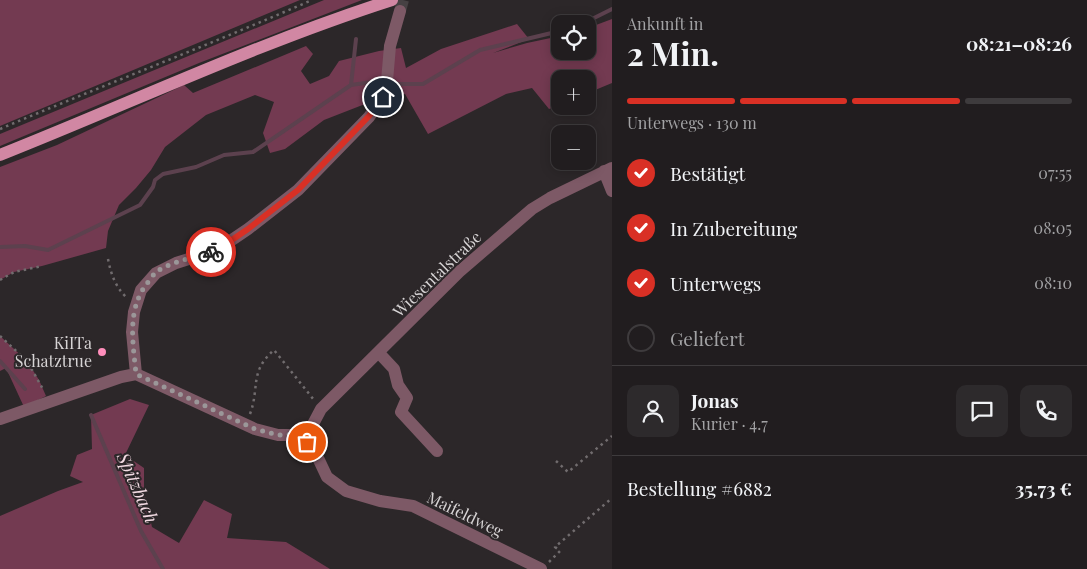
<!DOCTYPE html>
<html lang="de">
<meta charset="utf-8">
<style>
:root{--surface:#211d1f;--page:#2d2a2c;--text:#f1f3f6;--muted:#a2a2a4;--line:#3e3b3d;--accent:#d93025}
body{margin:0;font-family:"Playfair Display",serif;background:var(--page);color:var(--text);height:100vh;display:flex;flex-direction:column;font-size:19px;white-space:nowrap}
*{box-sizing:border-box;margin:0}
p{font-size:16px;color:var(--muted)}
.icon{flex:none;width:28px;height:28px;fill:none;stroke:currentColor;stroke-width:2;stroke-linecap:round;stroke-linejoin:round}
.map{position:relative;flex:1;overflow:hidden}
.drawer{display:flex;flex-direction:column;background:var(--surface);width:475px}
.drawer>*{flex:none}
.buttons{position:absolute;left:551px;top:15px;display:grid;gap:10px}
.buttons a{display:grid;place-items:center;width:45px;height:45px;border-radius:10px;background:var(--surface);box-shadow:0 2px 12px #0003,0 0 0 1px var(--line);font-size:25px}
.pin{position:absolute;display:grid;place-items:center;width:42px;height:42px;color:#fff;margin:-21px;border:2px solid #fff;border-radius:50%;box-shadow:0 1px 5px #0007}
.courier{position:absolute;display:grid;place-items:center;width:50px;height:50px;margin:-25px;border:4px solid #d93025;border-radius:50%;background:#fff;color:#222;box-shadow:0 1px 6px #0007}
.headline em{font-style:normal;font-weight:700}
.headline div{display:flex;flex-direction:column-reverse}
.headline{display:flex;align-items:center;justify-content:space-between;height:85px;padding:0 15px}
h1{font-size:32px;font-weight:700;line-height:38px}
.bar{display:grid;grid-template-columns:repeat(4,1fr);gap:8px 5px;align-content:center;height:60px;padding:0 15px}
.bar i{height:6px;border-radius:4px;background:var(--line)}
.bar .on{background:var(--accent)}
.bar p{grid-column:span 4}
.line{display:flex;align-items:center;gap:12px;padding:0 15px;border-top:1px solid var(--line)}
.line div{flex:1}
.round{display:grid;place-items:center;flex:none;width:52px;height:52px;border-radius:10px;background:var(--page)}
ol{padding:0 15px;list-style:none}
li{display:flex;align-items:center;gap:15px;height:55px}
li p{margin-inline-start:auto}
li .icon{padding:5px;border-radius:50%;background:var(--accent);color:#fff;stroke-width:4}
li:last-child{color:var(--muted)}
li i{width:28px;height:28px;border:2px solid var(--line);border-radius:50%}
main{display:flex;flex:1;min-height:0}
.map>svg:first-child{display:block}
</style>
<main>
<div class="map">
<svg width="612" height="569" viewBox="0 0 612 569">
<rect width="100%" height="100%" fill="#2c2729"/>
<!-- green -->
<path fill="#733a51" d="M0,0H300L0,126Z
M324,0H362L199,63L0,146V134Z
M612,19V83L588,93V79H560V105L549,109L532,88L506,94L428,134L405,94L383,97L324,120L285,149L270,153L263,133L274,102L255,95L206,115L165,147L151,170L136,188L119,205L108,231L106,248L42,266L14,272L0,280V247L23,245H0V167L57,145L184,85L193,93L306,46L313,54L301,71L310,84L329,76L339,61L379,51L401,48L406,68L441,49L517,24L529,39L493,53L527,43L560,36V51H588V28Z
M0,336L27,361L39,380L46,396L24,407L6,368L0,371Z
M130,399L149,405L125,455L144,468V492L152,527L179,543L204,500L232,514L227,538L286,542L330,569H0V516L58,491L83,482L70,476L77,455L92,449L91,415Z"/>
<g fill="none" stroke-linecap="round" stroke-linejoin="round">
<!-- stream -->
<path stroke="#5c414e" stroke-width="4" d="M582,24L612,9
M395,84H423L480,50L560,31
M351,85L356,39
M0,247L25,246L48,250L140,205L153,187L155,180L163,174L196,167L224,155L253,152L351,85L379,81
M0,361L25,389
M91,415L141,531L163,569"/>
<!-- minor-tunnel -->
<path stroke="#464143" stroke-width="12" stroke-dasharray="12 6" stroke-linecap="butt" d="M400,11L403,0"/>
<!-- path -->
<path stroke="#716c6e" stroke-width="2.5" stroke-dasharray="2.5 4" stroke-linecap="butt" d="M0,129C104,85 209,45 312,0
M108,259C111,274 115,286 126,297
M0,280L14,272L42,266
M0,336L27,361L44,391
M250,414C260,387 249,372 274,350L314,400
M556,461L568,472L612,436
M549,562L560,551L555,547L612,498"/>
<!-- minor -->
<path stroke="#7d5966" stroke-width="12" d="M604,171L612,191
M379,353L394,369L398,385L407,398L401,412L437,451
M136,374L132,332L134,312L141,290L156,273L176,263L217,250L248,229L298,190L369,117L383,97L387,81L390,46L400,11
M0,419L121,377L136,374L255,429L278,435H298
M312,426L321,409L459,272L532,209L550,198L612,168
M310,441L327,477L346,491L380,501L413,506L541,569"/>
<!-- major -->
<path stroke="#d187a3" stroke-width="12" d="M0,155C131,103 258,43 392,0"/>
</g>
<g fill="none" stroke-linecap="round" stroke-linejoin="round">
<!-- done -->
<path stroke="#9b9799" stroke-width="5" stroke-dasharray="0 9" d="M211,252C194,258 172,261 156,272C154,274 151,278 149,281C126,308 133,342 136,374L255,429L278,435L298,434L300,439L307,442"/>
<!-- route -->
<path stroke="#d93025" stroke-width="6" d="M211,252L217,250L248,229L298,190L369,116L383,97"/>
</g>
<!-- markers -->
<circle fill="#ff8ebb" stroke="#2c2729" stroke-width="2" cx="102" cy="352" r="5"/>
<g text-anchor="middle" stroke-width="4" stroke-linejoin="round" paint-order="stroke">
<!-- street labels -->
<g font-size="16" fill="#d7d4d5" stroke="#2c2729">
<text transform="translate(437 274) rotate(-44)" y="6">Wiesentalstraße</text>
<text transform="translate(465 514) rotate(26)" y="6">Maifeldweg</text>
</g>
<!-- poi labels -->
<g font-size="16" fill="#d7d4d5" stroke="#2c2729" text-anchor="end">
<text x="92" y="349">KiITa<tspan x="92" dy="18">Schatztrue</tspan></text>
</g>
<!-- water labels -->
<g font-size="18" font-style="italic" fill="#f2dae2" stroke="#2c2729">
<text transform="translate(137 488) rotate(66)" y="6">Spitzbach</text>
</g>
</g>
</svg>
<div class="buttons">
<a><svg class="icon" aria-label="locate" viewBox="0 0 24 24"><circle cx="12" cy="12" r="6"/><path d="M12 2v4M12 18v4M2 12h4M18 12h4"/></svg></a>
<a>+</a>
<a>−</a>
</div>
<div class="pin" style="left:307px;top:442px;background:#ea580c"><svg class="icon" aria-label="bag" viewBox="0 0 24 24"><path d="M5 8h14l-1 12H6zM9 8a3 3 0 0 1 6 0"/></svg></div>
<div class="pin" style="left:383px;top:97px;background:#1f2937"><svg class="icon" aria-label="home" viewBox="0 0 24 24"><path d="M3 11l9-7 9 7M6 9v11h12V9"/></svg></div>
<div class="courier" style="left:211px;top:252px"><svg class="icon" aria-label="bike" viewBox="0 0 24 24"><circle cx="6" cy="16" r="4"/><circle cx="18" cy="16" r="4"/><path d="M6 16l4-8h5l3 8M10 8l3 8H6M13 5h3"/></svg></div>
</div>
<section class="drawer">
<div class="headline"><div><h1>2 Min.</h1><p>Ankunft in</p></div><em>08:21–08:26</em></div>
<div class="bar"><i class="on"></i><i class="on"></i><i class="on"></i><i></i><p>Unterwegs · 130 m</p></div>
<ol>
<li><svg class="icon" aria-label="check" viewBox="0 0 24 24"><path d="M5 12l5 5 9-10"/></svg>Bestätigt<p>07:55</p></li>
<li><svg class="icon" aria-label="check" viewBox="0 0 24 24"><path d="M5 12l5 5 9-10"/></svg>In Zubereitung<p>08:05</p></li>
<li><svg class="icon" aria-label="check" viewBox="0 0 24 24"><path d="M5 12l5 5 9-10"/></svg>Unterwegs<p>08:10</p></li>
<li><i></i>Geliefert</li>
</ol>
<div class="line" style="height:90px"><a class="round"><svg class="icon" aria-label="person" viewBox="0 0 24 24"><circle cx="12" cy="8" r="4"/><path d="M4 21q1-7 8-7t8 7"/></svg></a><div><b>Jonas</b><p>Kurier · 4.7</p></div><a class="round"><svg class="icon" aria-label="chat" viewBox="0 0 24 24"><path d="M4 5h16v11H9l-5 4z"/></svg></a><a class="round"><svg class="icon" aria-label="phone" viewBox="0 0 24 24"><path d="M5 4h4l2 5-3 2q2 4 5 5l2-3 5 2v4C11 20 4 13 5 4z"/></svg></a></div>
<div class="line" style="height:65px"><div>Bestellung #6882</div><b>35.73 €</b></div>
</section>
</main>
